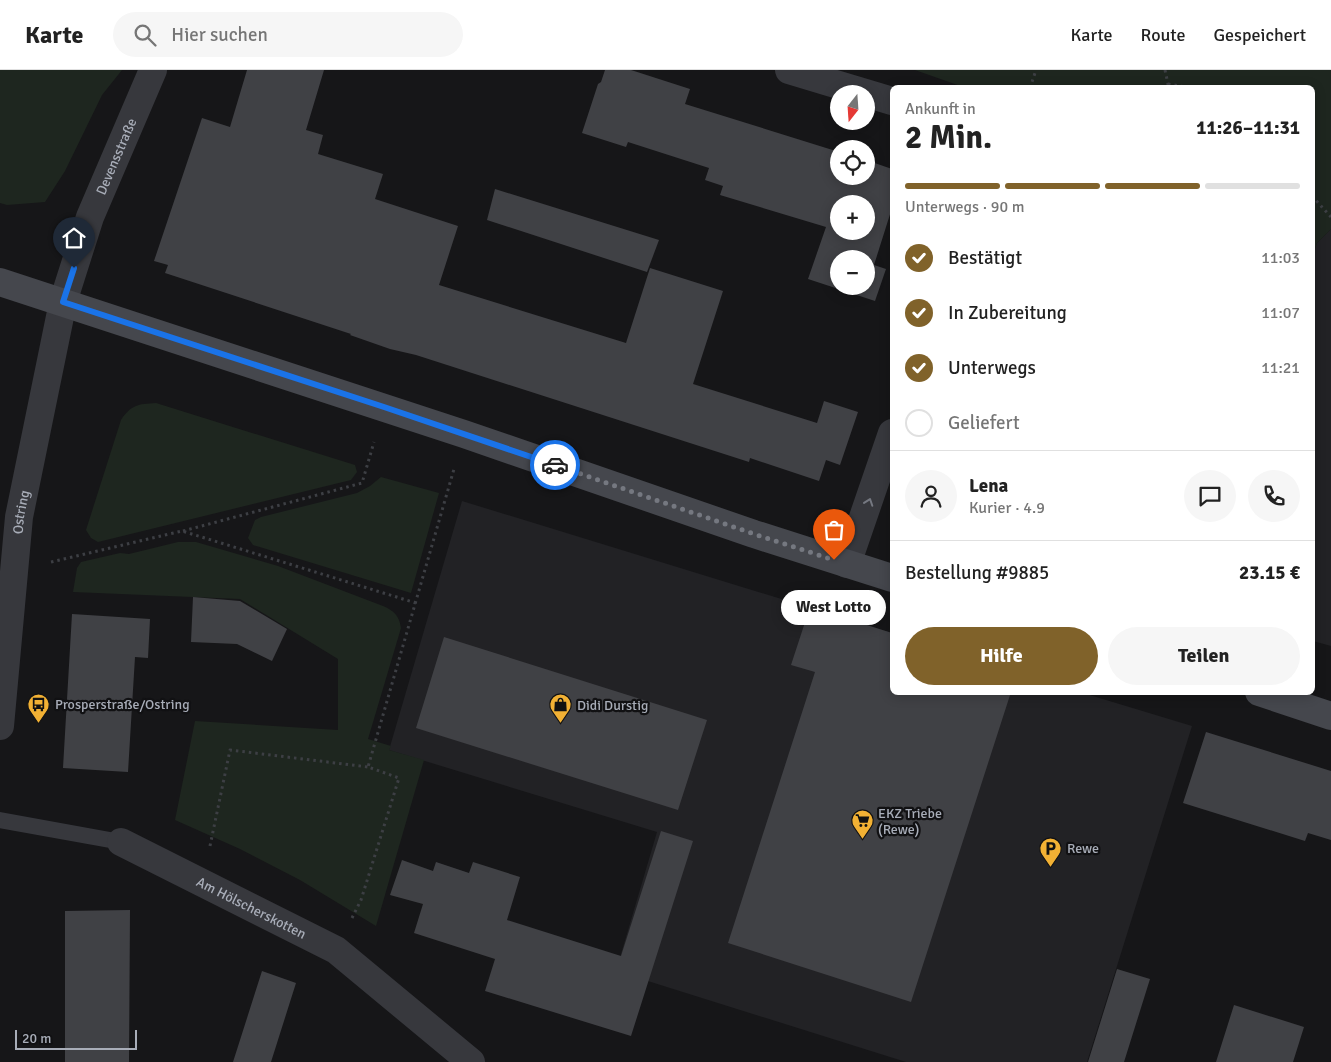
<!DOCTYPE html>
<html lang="de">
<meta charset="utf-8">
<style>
:root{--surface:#fff;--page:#f6f6f6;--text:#222;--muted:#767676;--line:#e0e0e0;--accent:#80622a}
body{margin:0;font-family:Signika,sans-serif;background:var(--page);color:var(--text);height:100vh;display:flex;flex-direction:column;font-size:19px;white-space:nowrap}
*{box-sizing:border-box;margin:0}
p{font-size:16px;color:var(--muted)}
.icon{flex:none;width:28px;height:28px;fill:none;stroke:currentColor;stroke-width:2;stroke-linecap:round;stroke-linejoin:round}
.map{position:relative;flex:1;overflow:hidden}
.sheet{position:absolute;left:890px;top:15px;width:425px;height:610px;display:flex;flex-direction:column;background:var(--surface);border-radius:8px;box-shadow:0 2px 12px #0003}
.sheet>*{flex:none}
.needle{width:32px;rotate:197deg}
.buttons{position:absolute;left:830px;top:15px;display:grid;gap:10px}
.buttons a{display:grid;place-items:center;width:45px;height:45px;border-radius:50%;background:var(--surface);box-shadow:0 2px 12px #0003;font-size:25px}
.scale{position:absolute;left:15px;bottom:12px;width:122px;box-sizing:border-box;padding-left:5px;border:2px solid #a8adb8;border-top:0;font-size:14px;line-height:18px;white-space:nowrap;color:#a8adb8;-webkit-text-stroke:4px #111113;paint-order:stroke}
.pin{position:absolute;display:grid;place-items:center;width:42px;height:42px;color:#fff;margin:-51px -21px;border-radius:50% 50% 50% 0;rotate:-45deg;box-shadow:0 0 5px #0007}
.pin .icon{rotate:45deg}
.courier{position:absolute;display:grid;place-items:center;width:50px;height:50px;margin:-25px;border:4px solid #1a73e8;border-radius:50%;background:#fff;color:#222;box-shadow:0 1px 6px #0007}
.bubble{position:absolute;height:35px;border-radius:18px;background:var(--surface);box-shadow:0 2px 12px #0003;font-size:16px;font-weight:700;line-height:35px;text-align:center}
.headline em{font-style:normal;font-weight:700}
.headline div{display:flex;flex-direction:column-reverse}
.headline{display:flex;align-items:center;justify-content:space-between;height:85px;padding:0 15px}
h1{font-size:32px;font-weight:700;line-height:38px}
.bar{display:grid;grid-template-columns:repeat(4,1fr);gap:8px 5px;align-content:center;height:60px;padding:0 15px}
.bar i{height:6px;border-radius:4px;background:var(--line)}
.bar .selected{background:var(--accent)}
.bar p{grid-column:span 4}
.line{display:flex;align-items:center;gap:12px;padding:0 15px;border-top:1px solid var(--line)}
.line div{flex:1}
.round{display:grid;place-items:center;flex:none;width:52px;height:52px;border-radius:26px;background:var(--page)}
ol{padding:0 15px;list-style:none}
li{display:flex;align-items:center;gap:15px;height:55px}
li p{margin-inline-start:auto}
li .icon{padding:5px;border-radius:50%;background:var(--accent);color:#fff;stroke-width:4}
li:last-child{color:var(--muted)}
li i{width:28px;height:28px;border:2px solid var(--line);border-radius:50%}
.primary-button{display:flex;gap:10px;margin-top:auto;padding:10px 15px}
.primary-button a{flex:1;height:58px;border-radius:30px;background:var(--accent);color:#fff;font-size:20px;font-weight:700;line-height:58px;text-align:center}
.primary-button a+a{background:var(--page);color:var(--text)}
header{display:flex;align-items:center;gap:30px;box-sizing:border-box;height:70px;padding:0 25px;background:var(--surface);border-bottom:1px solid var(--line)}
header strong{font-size:24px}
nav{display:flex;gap:28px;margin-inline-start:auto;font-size:18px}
.search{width:350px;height:45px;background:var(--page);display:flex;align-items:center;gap:12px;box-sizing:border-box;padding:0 18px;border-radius:28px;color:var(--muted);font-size:19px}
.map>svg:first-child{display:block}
</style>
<header>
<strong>Karte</strong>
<div class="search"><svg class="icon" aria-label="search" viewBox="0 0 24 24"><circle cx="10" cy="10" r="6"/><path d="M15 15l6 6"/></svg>Hier suchen</div>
<nav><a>Karte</a><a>Route</a><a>Gespeichert</a></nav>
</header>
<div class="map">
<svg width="1331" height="992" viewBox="0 0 1331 992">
<rect width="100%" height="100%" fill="#161618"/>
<!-- built -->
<path fill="#222225" d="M1331,159V576L1313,571L1312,186L1317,173Z
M462,431L892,563V622L1083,623L1192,656L1087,992H906L616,901L657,762L389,680Z"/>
<!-- green -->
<path fill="#1e261f" d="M0,0H122L102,25L65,101L45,132L7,135L0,133Z
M915,0H1331V159L1317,173L1313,185L1312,18H966Z
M156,333L355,395L357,402L351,410L98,472L91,468L86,460L121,350C131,335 138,334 156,333Z
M381,407L439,423L411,523L253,475L248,468L255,450L261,447L357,423L370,416Z
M178,472H196L278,496L383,536C394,541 399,545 401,558L368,669L391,676L389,680L424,690L376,856L300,810L240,779L175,750L195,651L338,660V589L240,529L73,522L77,498L81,492L120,483L129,484Z"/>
<!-- building -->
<path fill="#404145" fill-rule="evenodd" d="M247,0H324L306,60L323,65L318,84L383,104L375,129L458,156L439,215L626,273L650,198L723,221L693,314L817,353L824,331L858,342L840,395L826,390L819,411L750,388L749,392L416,285L390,279L350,265L351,264L165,203L168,195L154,191L202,48L230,57Z
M605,0H631L690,19L685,34L839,82V106H866V90L892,99V138L874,195L886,199L875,231L808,209L826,157L720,125L723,116L705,110L709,98L628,72L626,77L582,63L598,14L601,12ZM839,134H866V161H839ZM839,189H866V216H839Z
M495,119L659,170L647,202L487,150Z
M193,527L240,531L287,559L272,591L237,574L191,572Z
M810,537L892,563V622H1011L911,932L728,873L815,602L791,595Z
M72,544L150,549L148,588L135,587L128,702L63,698Z
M444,567L707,650L678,740L416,658Z
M1206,662L1331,701V770L1308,763L1305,771L1183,733Z
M661,761L693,771L631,966L485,921L495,889L414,863L423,834L390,825L402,790L433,801L436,792L469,803L473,792L520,807L507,850L621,886Z
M130,840L129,992H65V841Z
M1117,899L1150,909L1124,992H1088Z
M262,901L296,913L271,992H233Z
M1234,935L1304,957L1293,992H1216Z"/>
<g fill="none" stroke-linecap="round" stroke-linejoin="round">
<!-- path -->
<path stroke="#3d3f44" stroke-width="3" stroke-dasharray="2.5 4" stroke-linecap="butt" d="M1165,0L1168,14L1166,18
M1168,14L1192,18
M1030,18L1036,0
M1312,126L1331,147
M183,461L362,413L374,372
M51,492L182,461L416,533
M210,776L230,680L368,697
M352,848L361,830L399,708L368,697L454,399"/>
<!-- service -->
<path stroke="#37383d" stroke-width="16" d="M0,750L121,772"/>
<!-- minor -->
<g stroke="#37383d" stroke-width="28">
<path d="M789,0L892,31"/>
<path id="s1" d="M63,232L90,147L153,0"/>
<path d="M847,494L892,363"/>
<path id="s2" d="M121,772L336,880L471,992"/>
</g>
<!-- tertiary -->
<path stroke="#37383d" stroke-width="28" id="s3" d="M0,656L19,447L63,232"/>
<!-- secondary -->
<path stroke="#45474d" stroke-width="28" d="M0,212L464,364L754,464L892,508
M1259,622L1331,646"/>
</g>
<!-- one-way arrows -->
<defs><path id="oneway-chevron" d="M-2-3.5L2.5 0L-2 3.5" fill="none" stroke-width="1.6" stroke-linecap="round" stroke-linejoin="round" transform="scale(1.25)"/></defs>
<use stroke="#757881" href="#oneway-chevron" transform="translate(869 432) rotate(-71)"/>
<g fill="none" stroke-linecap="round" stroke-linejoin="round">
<!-- done -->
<path stroke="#757880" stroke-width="5" stroke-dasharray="0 9" d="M555,395L754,464L834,490"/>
<!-- route -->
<path stroke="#1a73e8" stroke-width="6" d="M74,198L63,232L384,337L555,395"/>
</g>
<!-- icons -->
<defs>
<symbol id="bus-pin" viewBox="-11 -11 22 30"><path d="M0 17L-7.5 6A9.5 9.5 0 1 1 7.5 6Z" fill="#f2b134" stroke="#111113"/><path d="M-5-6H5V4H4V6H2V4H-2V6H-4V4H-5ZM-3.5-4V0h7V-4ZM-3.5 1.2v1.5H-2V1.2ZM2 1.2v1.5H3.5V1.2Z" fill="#111"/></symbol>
<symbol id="shop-pin" viewBox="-11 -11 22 30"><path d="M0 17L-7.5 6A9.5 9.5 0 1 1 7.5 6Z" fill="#f2b134" stroke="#111113"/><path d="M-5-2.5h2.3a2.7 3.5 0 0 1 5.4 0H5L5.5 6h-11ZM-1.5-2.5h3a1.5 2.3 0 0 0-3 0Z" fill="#111"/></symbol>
<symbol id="supermarket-pin" viewBox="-11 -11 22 30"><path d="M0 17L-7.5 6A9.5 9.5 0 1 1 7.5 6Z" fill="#f2b134" stroke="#111113"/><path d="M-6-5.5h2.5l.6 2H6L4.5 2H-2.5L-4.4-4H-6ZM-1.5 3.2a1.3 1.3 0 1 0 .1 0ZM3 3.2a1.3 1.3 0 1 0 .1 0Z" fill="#111"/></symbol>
<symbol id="parking-pin" viewBox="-11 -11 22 30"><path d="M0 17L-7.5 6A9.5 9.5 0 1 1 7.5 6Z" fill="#f2b134" stroke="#111113"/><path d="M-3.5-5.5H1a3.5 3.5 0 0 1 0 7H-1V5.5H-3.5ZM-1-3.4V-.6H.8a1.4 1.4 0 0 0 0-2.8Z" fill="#111"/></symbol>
</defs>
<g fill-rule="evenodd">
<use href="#bus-pin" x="26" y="622" width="25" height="34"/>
<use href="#shop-pin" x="548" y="622" width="25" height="34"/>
<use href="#supermarket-pin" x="850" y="738" width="25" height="34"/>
<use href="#parking-pin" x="1038" y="766" width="25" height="34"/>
</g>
<g text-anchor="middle" stroke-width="4.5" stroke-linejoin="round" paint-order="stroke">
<!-- street labels -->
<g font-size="14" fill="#a8adb8" stroke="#111113">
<text dy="5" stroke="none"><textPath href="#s1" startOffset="155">Devensstraße</textPath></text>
<text dy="5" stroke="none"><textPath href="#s3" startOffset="215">Ostring</textPath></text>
<text dy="5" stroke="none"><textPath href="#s2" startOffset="146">Am Hölscherskotten</textPath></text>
</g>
<!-- poi labels -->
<g font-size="14" fill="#a8adb8" stroke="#111113" text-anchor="start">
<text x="55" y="639">Prosperstraße/Ostring</text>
<text x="577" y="640">Didi Durstig</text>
<text x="878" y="748">EKZ Triebe<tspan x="878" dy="16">(Rewe)</tspan></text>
<text x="1067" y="783">Rewe</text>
</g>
</g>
</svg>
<div class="buttons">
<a><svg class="needle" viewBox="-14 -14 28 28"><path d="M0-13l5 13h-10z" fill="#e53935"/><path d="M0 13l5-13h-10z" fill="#767676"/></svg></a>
<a><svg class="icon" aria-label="locate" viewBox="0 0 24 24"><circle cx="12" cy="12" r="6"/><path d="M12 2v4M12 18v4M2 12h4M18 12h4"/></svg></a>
<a>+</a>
<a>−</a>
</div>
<div class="scale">20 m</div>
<div class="pin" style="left:834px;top:490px;background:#ea580c"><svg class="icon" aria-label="bag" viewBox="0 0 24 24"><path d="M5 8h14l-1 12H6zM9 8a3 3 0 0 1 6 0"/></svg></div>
<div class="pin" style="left:74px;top:198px;background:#1f2937"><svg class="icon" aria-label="home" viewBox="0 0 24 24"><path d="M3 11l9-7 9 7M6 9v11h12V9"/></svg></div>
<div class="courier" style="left:555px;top:395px"><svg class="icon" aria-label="car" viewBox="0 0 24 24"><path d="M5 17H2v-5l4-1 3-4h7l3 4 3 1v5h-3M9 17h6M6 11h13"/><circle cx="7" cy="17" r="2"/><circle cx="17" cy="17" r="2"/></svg></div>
<div class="bubble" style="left:781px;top:520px;width:105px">West Lotto</div>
<section class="sheet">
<div class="headline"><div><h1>2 Min.</h1><p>Ankunft in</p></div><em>11:26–11:31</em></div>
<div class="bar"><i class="selected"></i><i class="selected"></i><i class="selected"></i><i></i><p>Unterwegs · 90 m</p></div>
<ol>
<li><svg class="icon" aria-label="check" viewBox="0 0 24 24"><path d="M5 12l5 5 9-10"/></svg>Bestätigt<p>11:03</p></li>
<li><svg class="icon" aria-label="check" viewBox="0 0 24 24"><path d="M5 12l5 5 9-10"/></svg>In Zubereitung<p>11:07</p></li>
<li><svg class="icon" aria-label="check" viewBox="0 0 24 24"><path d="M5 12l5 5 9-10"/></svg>Unterwegs<p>11:21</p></li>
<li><i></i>Geliefert</li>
</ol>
<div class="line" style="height:90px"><a class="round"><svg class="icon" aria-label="person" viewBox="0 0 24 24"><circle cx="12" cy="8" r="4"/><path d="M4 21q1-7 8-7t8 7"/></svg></a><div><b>Lena</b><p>Kurier · 4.9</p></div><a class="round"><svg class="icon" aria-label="chat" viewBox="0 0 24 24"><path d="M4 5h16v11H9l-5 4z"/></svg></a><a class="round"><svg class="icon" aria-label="phone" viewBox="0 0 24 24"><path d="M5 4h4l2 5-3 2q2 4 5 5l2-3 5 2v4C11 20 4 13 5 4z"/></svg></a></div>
<div class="line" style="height:65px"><div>Bestellung #9885</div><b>23.15 €</b></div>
<div class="primary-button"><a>Hilfe</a><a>Teilen</a></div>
</section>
</div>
